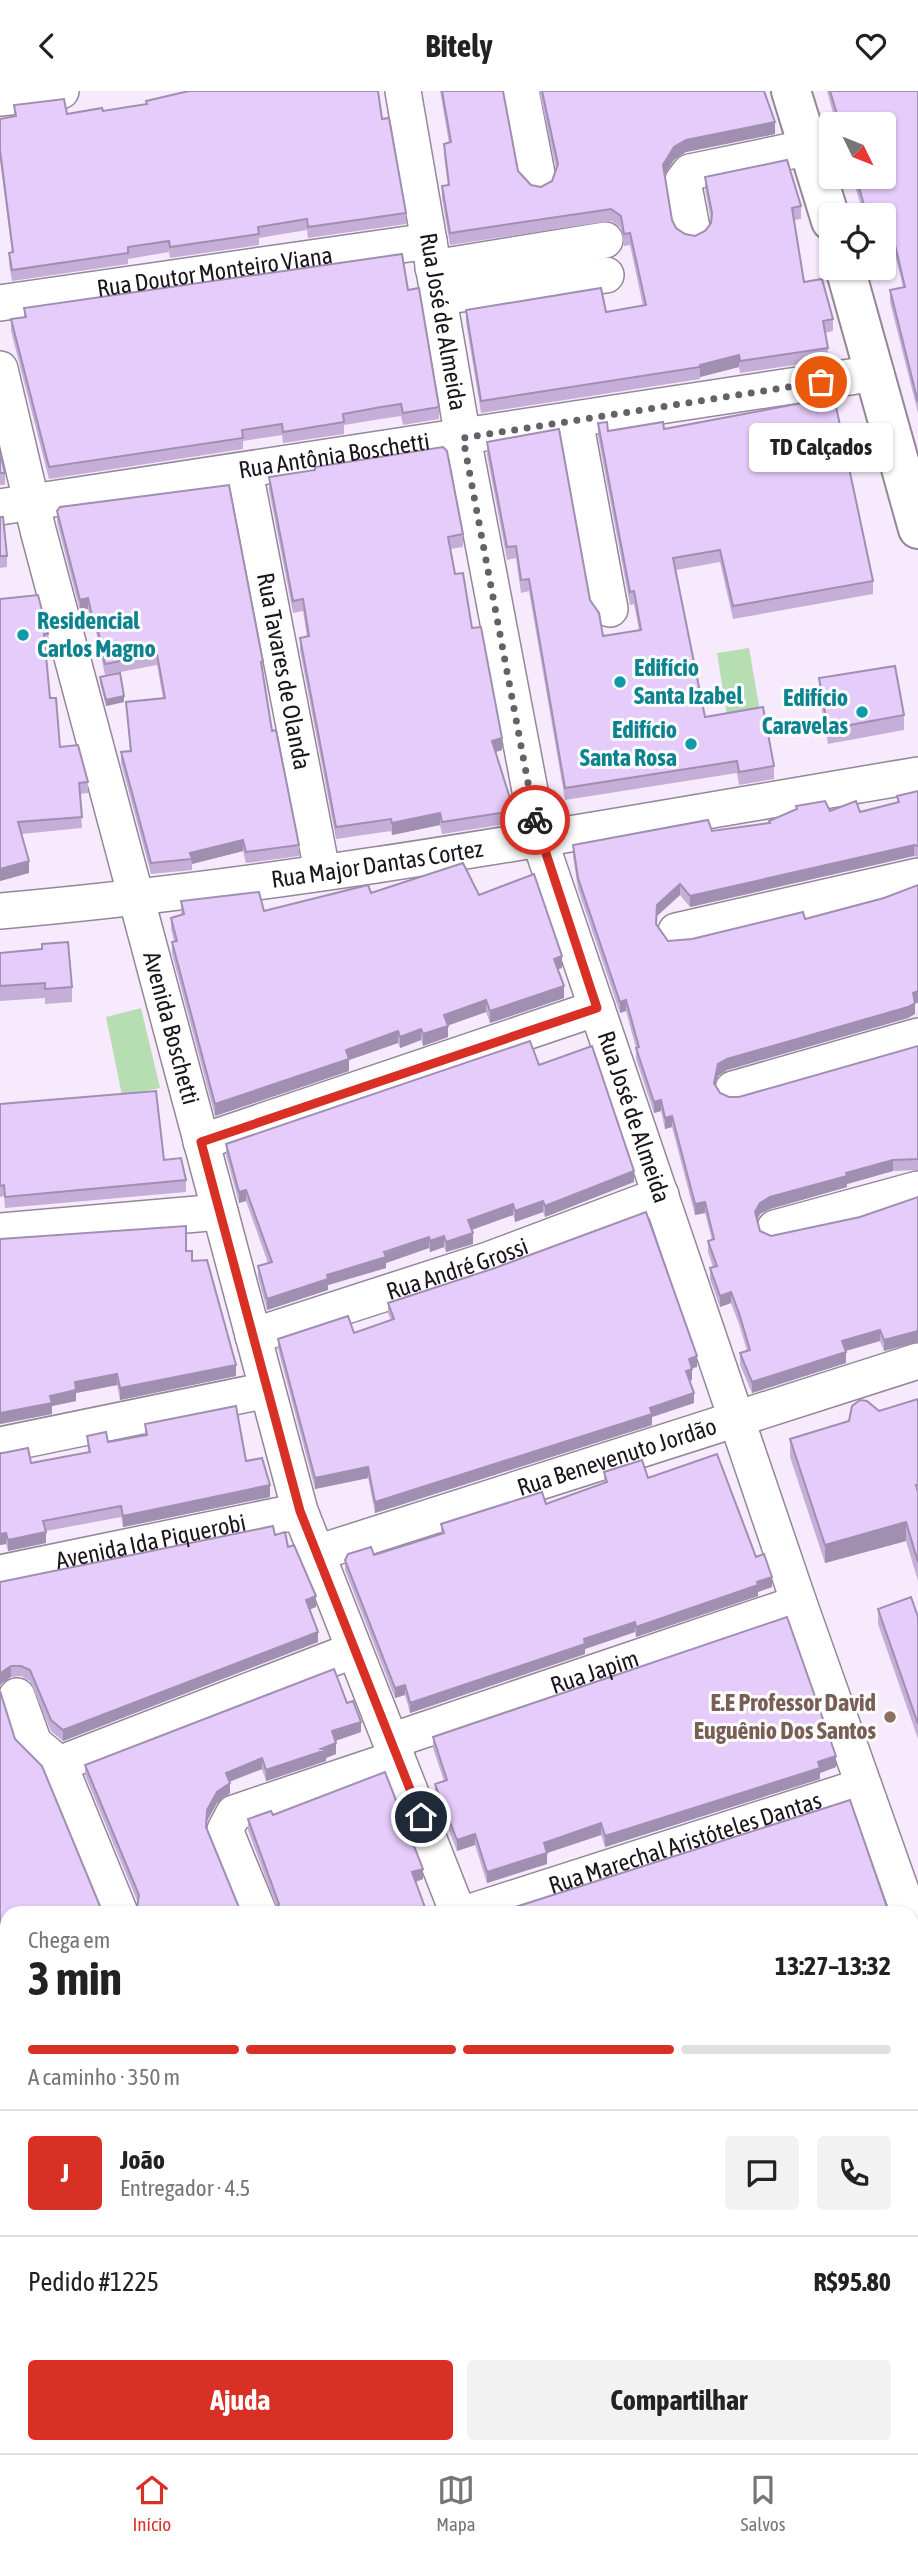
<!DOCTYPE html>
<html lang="pt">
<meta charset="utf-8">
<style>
:root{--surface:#fff;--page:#f2f2f2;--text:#222;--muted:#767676;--line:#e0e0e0;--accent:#d93025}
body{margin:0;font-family:"Asap Condensed",sans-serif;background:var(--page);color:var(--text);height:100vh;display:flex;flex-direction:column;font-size:26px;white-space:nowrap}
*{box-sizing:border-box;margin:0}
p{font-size:23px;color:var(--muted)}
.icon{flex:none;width:38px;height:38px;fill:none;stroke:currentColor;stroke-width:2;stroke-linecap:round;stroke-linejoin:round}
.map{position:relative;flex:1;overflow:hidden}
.details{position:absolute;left:0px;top:1815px;width:919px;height:548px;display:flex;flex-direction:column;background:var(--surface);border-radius:21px 21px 0 0;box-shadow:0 2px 5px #0004}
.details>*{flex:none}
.needle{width:46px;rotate:133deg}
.fabs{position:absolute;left:819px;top:21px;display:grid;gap:14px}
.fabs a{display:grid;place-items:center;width:77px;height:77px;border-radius:7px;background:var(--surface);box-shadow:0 2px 5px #0004;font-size:35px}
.pin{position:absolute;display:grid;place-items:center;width:60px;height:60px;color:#fff;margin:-30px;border:4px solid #fff;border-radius:50%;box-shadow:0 2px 7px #0007}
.courier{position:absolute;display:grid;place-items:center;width:70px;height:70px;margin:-35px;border:5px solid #d93025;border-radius:50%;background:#fff;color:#222;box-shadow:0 2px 9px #0007}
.bubble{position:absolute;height:49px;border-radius:7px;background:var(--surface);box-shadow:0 2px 5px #0004;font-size:23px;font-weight:700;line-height:49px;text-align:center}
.overview em{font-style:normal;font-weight:700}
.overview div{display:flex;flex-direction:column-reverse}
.overview{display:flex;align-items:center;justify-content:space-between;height:119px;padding:0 28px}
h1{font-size:46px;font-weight:700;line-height:52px}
.bar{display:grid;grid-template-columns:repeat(4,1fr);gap:10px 7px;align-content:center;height:84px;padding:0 28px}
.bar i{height:9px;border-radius:5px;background:var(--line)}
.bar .on{background:var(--accent)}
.bar p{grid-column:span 4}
.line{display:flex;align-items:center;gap:18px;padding:0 28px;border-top:2px solid var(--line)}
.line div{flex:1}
.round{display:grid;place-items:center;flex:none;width:74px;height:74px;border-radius:7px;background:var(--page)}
.cta{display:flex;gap:14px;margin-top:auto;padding:14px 28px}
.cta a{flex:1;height:80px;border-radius:7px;background:var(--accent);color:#fff;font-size:28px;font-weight:700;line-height:80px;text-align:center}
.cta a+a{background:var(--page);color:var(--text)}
header{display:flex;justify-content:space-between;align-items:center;height:91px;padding:0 28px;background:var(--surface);font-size:32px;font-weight:700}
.dock{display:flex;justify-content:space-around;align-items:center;height:98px;border-top:2px solid var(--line);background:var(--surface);font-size:19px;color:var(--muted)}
.dock a{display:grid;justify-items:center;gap:4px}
.dock .on{color:var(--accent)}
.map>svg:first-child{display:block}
</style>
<header><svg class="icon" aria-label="back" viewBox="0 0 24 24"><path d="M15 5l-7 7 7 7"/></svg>Bitely<svg class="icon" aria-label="heart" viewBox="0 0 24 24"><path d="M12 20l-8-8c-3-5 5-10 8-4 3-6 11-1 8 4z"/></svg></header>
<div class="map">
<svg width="918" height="2362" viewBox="0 0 918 2362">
<rect width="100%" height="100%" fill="#f7eafd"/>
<!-- pitch -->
<path fill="#b6deb2" d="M749,557L761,626L728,631L717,562Z
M141,917L160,997L122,1004L106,926Z"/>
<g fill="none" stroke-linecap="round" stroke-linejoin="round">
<defs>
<g id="minor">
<path id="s1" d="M403,0L463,347L539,747L799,1512L909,1822"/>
<path d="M521,0L538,88"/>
<path d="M0,7L61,0"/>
<path d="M692,137L683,90L690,81L810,56"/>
<path d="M433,177L605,149"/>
<path d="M439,206L606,184"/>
<path id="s2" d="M0,212L429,150"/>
<path id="s3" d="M0,278L38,439L300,1420L458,1822"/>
<path d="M575,329L610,518"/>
<path id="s4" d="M245,381L322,780"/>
<path id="s5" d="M0,416L876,282"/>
<path id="s6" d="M0,820C308,793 613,735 918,684"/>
<path d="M676,840L918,785"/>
<path d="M733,998L918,945"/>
<path d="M201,1051L597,917"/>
<path d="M775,1137L918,1098"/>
<path d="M0,1140L220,1121"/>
<path id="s7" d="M253,1245L488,1169L661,1104"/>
<path d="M0,1354L267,1299"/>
<path id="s8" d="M317,1462L918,1270"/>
<path id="s9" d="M0,1482L300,1420"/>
<path d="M17,1605L34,1652L59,1673L120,1822"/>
<path id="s10" d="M391,1650L799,1512"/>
<path d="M59,1673L354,1559"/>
<path d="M259,1822L225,1739L234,1722L397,1667"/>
<path id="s11" d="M467,1822L863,1695"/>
<path d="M912,1892L918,1890"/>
<path d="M0,1894L7,1904"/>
<path d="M0,2187L7,2185"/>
<path d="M912,2342L918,2353"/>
<path d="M430,2362L440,2356"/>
<path d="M687,2362L704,2356"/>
</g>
<path id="major" d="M791,0L831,130
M845,177L918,438"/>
</defs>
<!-- minor casing -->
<use href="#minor" stroke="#938798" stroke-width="38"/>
<!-- major casing -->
<use href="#major" stroke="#938798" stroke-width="42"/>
<!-- minor -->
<use href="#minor" stroke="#fff" stroke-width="35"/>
<!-- major -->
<use href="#major" stroke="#fff" stroke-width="38"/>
</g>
<!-- wall -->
<path fill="#c5afd8" d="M440,0H503L518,80L531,94L541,96L552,90L556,77L539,0H764L775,43L686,61L674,69L665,83L672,129L676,137L685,143L695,145L705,140L711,132V129L705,98V86L801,115V128L794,129L804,191L833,228V240L825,242L828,257V269L740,282L739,276L700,286V288L481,322L466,231V219L606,221L643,215L630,154L624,155L621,137L611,130L450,154L442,107V95L448,94L444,65V53L449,52Z
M827,0H918V322L890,211V199L903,196L891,148L884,124H864L852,86H884V33H836Z
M146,13L382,28L406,122V133L308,147L307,139L259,147V154L170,167L169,161L128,168V173L12,190L9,173V162L12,161L0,70V28L14,25V14L67,23L103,20Z
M408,199L439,316V328L403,334L401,325L381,328L344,334V343L283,352L282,344L243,350V358L49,388L11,240V228L24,226V217Z
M598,332L608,340L664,338L873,490V503L733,528L720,471L676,479L705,626L774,675V688L739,694L737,682L565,709L529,500L521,502L516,467L507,469L487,364V351L590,509L603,545L639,539L634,513L630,514L598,345Z
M0,361L5,382V394H0Z
M269,386L463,443V456L451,458L455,483L472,537L502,659L496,661L514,720V732L442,743L440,734L392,744L391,740L336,748L300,559V547L307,546L303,520L293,522L269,399Z
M57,420L263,582H262L272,640L299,754V765L246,772L243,760L192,773V779L151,783L121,672V661L130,660L126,611L163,607L157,574L105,584L95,536H92L88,518L80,520L57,431Z
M0,426L7,465V476L0,477Z
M0,508L48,543V555H45L50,607L60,656L88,691V702L80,703L82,737L21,743L29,782L0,790Z
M100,586L124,611L106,615L100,592Z
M819,587L904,624V639L828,653L819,603Z
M918,700V766L914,765L690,816L680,804L657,825V833L668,850L692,848L805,828L884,807L918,794V912H915V923L908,927L727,979L718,985L716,995L720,1002L729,1006H739L918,955V1079L893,1080L847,1093V1096L770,1118L760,1123L757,1129L760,1140L771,1145L860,1126L918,1106L884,1260L880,1250L845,1260L846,1272L752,1302L740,1274V1262L747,1260L739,1233L731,1212L720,1216L710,1188V1177L713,1176L708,1161V1150L712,1149L705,1122L695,1124L672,1036L665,1038L661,1020L654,1022L636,968V957L626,920L620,922L578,798L573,765V754L712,740L769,732V730L796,718V715L830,720L860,721L897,712V705Z
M371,802L479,804L562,877L558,878L564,907L490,932L486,921L448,934V946L423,955L421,949L400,957L398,952L349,969V980L215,1025L172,863V851L174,850L171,838V827L181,824V810L264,820Z
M0,862L72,896V911L45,913V907L0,910Z
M539,974L634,1091L545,1126L543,1121L515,1131L513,1124L472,1139L473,1153L446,1161L444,1156L430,1161L429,1157L386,1172V1177L328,1194V1199L267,1219L258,1186V1175L268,1172L246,1110L239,1112L226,1064V1053Z
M0,1013L164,1069L186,1089V1101L5,1117L4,1105L0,1106Z
M186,1160L192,1170L236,1285L120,1309L117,1294L76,1302V1310L52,1315V1323L0,1333Z
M388,1212L697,1276L692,1277V1289L690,1290L694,1312L652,1326V1334L375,1422L368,1387L315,1398L278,1258V1248L354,1242L391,1229L388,1222Z
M918,1308V1490L906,1450L825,1472L790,1366V1348Z
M145,1333L246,1370L270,1406L123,1436L121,1426L46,1440V1452L8,1460L6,1453L0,1454L31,1372L88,1361L87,1345L108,1351L145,1344Z
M604,1381L648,1387L756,1466L772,1496L758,1501V1505L636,1546L635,1541L585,1558V1563L410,1622L405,1604L395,1607L345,1479V1469L374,1464L441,1443V1433L546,1413L604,1392Z
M275,1444L288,1456L316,1516L309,1518L318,1551L63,1650L51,1640L30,1590L21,1585L11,1586L1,1593L0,1491Z
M878,1518L918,1526V1648L878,1533Z
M0,1600L15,1648L102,1820L7,1822V1878L0,1874Z
M347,1612L361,1641L335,1650L336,1663L326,1667V1670L266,1690L262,1678L229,1691L230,1702L217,1712L207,1730V1737L240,1819L138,1812L85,1684V1674Z
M433,1646L836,1676L820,1682V1688L605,1756L601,1744L547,1762V1773L487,1792L475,1754L457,1760L435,1704V1693L444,1690L433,1657Z
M273,1724L423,1788L416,1791L277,1818L248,1739V1728Z
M918,1899V2281L912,2268V1901Z
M0,1935L4,1946L7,1945V2166L0,2167Z
M0,2195L7,2356L2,2351L0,2347Z"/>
<!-- shaded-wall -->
<path fill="#a08fb0" d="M775,31V43L686,61L674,69L663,86V74L674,56L686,49Z
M891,137V148L884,150V139Z
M739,264V276L700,286V274Z
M88,507V518L80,520V509Z
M124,605V611L106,615V609Z
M502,647V659L492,662V650Z
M440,722V734L392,744V732Z
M243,749V760L192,773L190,762Z
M914,754V765L690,816V805Z
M29,770V782L0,790V778Z
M680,793V804L657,825L656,844L657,814Z
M562,865V877L554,879V868Z
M564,895V907L490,932V920Z
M918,900V912H915V923L908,927L727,979L718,985L714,1003V992L718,973L727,968Z
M486,909V921L444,936V924Z
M626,909V920L620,922V911Z
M448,935V946L423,955V943Z
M421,938V949L400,957V946Z
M398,940V952L349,969V980L215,1025V1013L346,959Z
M661,1009V1020L654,1022V1011Z
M672,1025V1036L665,1038V1027Z
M893,1069V1080L847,1093V1096L770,1118L760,1123L755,1133V1121L760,1112L770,1106L846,1082Z
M634,1080V1091L545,1126V1115Z
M246,1099V1110L239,1112V1101Z
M543,1110V1121L515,1131V1120Z
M705,1111V1122L695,1124V1113Z
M513,1113V1124L468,1140V1129Z
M473,1142V1153L446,1161V1151Z
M444,1145V1156L430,1161V1150Z
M429,1146V1157L386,1172V1177L328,1194V1199L267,1219V1208L327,1184Z
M731,1201V1212L720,1216V1205Z
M880,1239V1250L842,1261V1250Z
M918,1240V1251L884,1260V1249Z
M846,1261V1272L752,1302V1291Z
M697,1265V1276L689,1278V1268Z
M236,1274V1285L120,1309V1297Z
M692,1278V1289L686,1291V1280Z
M117,1283V1294L76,1302V1310L52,1315V1323L0,1333V1322L50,1305L75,1291Z
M694,1302V1312L652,1326V1334L375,1422V1411Z
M368,1376V1387L315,1398V1387Z
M270,1394V1406L123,1436V1425Z
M906,1431V1450L825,1472V1454Z
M46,1441V1452L8,1460V1449Z
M6,1442V1453L0,1454V1443Z
M772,1486V1496L758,1501V1505L636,1546V1536Z
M316,1505V1516L306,1520V1509Z
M635,1531V1541L585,1558V1563L410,1622V1612L584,1548Z
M318,1541V1551L63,1650V1639Z
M11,1575V1586L1,1593L0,1596V1585L1,1582Z
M405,1594V1604L395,1607V1597Z
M361,1631V1641L332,1651V1640Z
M336,1652V1663L326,1667V1670L266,1690V1679Z
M836,1665V1676L820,1682V1688L605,1756V1745Z
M262,1667V1678L226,1692V1682Z
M230,1692V1702L217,1712L207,1730L206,1747L207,1719L217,1701Z
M601,1732V1744L547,1762V1773L487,1792V1781L544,1752Z
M475,1743V1754L457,1760V1749Z
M423,1778V1788L412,1792V1781Z
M369,2356H389L378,2362H369Z"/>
<!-- building -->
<path fill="#e5ccfb" stroke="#a08fb0" stroke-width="2" d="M189,0H378L382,28L389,27L406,122L308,136L307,128L258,136L259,143L170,156L169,150L128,156V162L12,179L9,162L13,161L0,59V28L16,25L14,14L64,8L67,23L102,17L103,20L147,13L146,10Z
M442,0H503L518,80L531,94L541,96L552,90L558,73L542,0H764L775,31L686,49L674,56L663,74L672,129L676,137L685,143L695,145L705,140L711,132L712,122L705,86L787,69L801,115L792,117L804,191L822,188L833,228L823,230L828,257L740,270L739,264L700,274V276L481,310L466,219L601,197L606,221L646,214L630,142L624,143L621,125L611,118L450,142L442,95L449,94L444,53L451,51Z
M830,0H918V311L890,199L905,196L891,137L884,139V124H867L856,86H884V33H840Z
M402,163L408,199L419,197L439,316L403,322L401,313L381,316L343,323L344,331L283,341L282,333L242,339L243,347L49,376L11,228L26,226L24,217Z
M834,306L873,490L733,515L720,459L673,467L705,626L763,616L774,675L739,681L737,670L565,697L529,488L521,489L516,455L507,456L487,351L559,338L590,509L599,522L603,545L641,539L634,500L630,501L598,332L607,331L608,340L663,331L664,338Z
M443,356L447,360L463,443L448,446L455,483L463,482L472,537L481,536L502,647L492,650L514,720L442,731L440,722L392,732L391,728L336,736L300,547L309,545L303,508L293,510L269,386L315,379V376Z
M0,361L5,382H0Z
M229,394L263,571H261L272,640L276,639L299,754L246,761L243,749L190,762L192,768L151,772L121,661L131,660L126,611L165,607L157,563L105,573L95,524L92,525L88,507L80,509L57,420L60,416Z
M0,426H3L7,465H0Z
M38,504L48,543H44L50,607H56L60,656L78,654L88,691L79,692L82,726L18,731L29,770L0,778V508Z
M895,575L904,624L828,638L819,587Z
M120,582L124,605L106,609L100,586Z
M918,700V755L914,754L690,805L680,793L657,814L656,833L668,850L692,848L803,821L805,828L884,807L918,794V900L913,902L915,912L908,916L727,968L718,973L714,992L720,1002L729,1006H739L918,955V1068L893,1069L846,1082L847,1085L770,1106L760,1112L755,1121L760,1140L771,1145L860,1126L918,1106V1240L884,1249L880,1239L842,1250L846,1261L752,1291L740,1262L750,1259L739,1222L731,1201L720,1205L710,1177L717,1175L708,1150L714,1148L705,1111L695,1113L672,1025L665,1027L661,1009L654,1011L636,957L639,956L626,909L620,911L578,787L573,754L708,729L712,740L770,732L769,730L797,718L796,715L825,710L830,720L856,710L860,721L899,711L897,705Z
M463,772L479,804L534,783L562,865L554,868L564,895L490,920L486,909L444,924L448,935L423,943L421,938L400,946L398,940L346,959L349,968L215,1013L172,851L177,850L171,827L184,823L181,810L259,801L264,820L368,794L371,802Z
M68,851L72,896L45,898V892L0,895V862L42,858V853Z
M530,950L539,974L592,955L634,1080L545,1115L543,1110L515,1120L513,1113L468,1129L473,1142L446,1151L444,1145L430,1150L429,1146L384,1161L386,1166L327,1184L328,1188L267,1208L258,1175L272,1171L246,1099L239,1101L226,1053Z
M156,1000L164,1069L181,1067L186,1089L5,1106L4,1094L0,1095V1013Z
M646,1121L697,1265L689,1268L692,1278L686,1280L694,1302L650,1317L652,1323L375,1411L368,1376L315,1387L278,1248L348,1225L354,1242L394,1228L388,1212L495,1177Z
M186,1135V1160H192V1170L207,1169L236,1274L120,1297L117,1283L75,1291L76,1299L50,1305L52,1312L0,1322V1148Z
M918,1308V1394H916L918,1401V1471L906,1431L825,1454L790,1348L849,1330L852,1315L860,1309L867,1310L879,1320Z
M236,1315L246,1370L262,1367L270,1394L123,1425L121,1415L43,1430L46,1441L8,1449L6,1442L0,1443V1362H3L28,1357L31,1372L90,1361L87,1345L106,1341L108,1351L147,1344L145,1333Z
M717,1363L756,1466L764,1463L772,1486L757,1491L758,1494L636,1536L635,1531L584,1548L585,1553L410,1612L405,1594L395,1597L345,1469L348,1463L371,1456L374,1464L444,1442L441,1433L542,1401L546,1413L607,1391L604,1381L642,1369L648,1387Z
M273,1435L275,1444L285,1441L288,1456L294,1454L316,1505L306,1509L318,1541L63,1639L51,1629L30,1579L21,1575H11L1,1582L0,1585V1491Z
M911,1506L918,1526V1633L878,1518Z
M787,1526L836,1665L818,1671L820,1677L605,1745L601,1732L544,1752L547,1762L487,1781L475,1743L457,1749L435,1693L447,1689L433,1646Z
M334,1578L347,1612L353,1610L361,1631L332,1640L336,1652L321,1658L326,1659L266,1679L262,1667L226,1682L230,1692L217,1701L207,1719L206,1736L240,1819L243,1822H136L139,1804L85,1674Z
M0,1600L15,1648L42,1675L102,1820L105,1822H7V1867L0,1864Z
M385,1681L423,1778L412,1781L427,1822H275L279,1813L248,1728L271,1720L273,1724Z
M850,1709L889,1822H504L503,1820Z
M918,1899V2268L912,2255V1901Z
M0,1935L4,1946L7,1945V2155L0,2156Z
M7,2194V2356H371H369L372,2362H0V2352L5,2350L0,2336V2195Z
M457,2356H665L668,2362H449Z
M720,2356H906L908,2358L918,2360V2362H711Z"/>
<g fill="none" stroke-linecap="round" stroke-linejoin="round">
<!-- done -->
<path stroke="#67606b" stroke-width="7" stroke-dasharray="0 12.6" d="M535,729L463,347L821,291"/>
<!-- route -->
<path stroke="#d93025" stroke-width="9" d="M421,1726L300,1420L201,1051L597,917L535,729"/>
</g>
<!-- markers -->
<g fill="#0f9aa8" stroke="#fcfcfc" stroke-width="2.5">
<circle cx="23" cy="544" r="7"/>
<circle cx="620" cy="591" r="7"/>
<circle cx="862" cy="621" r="7"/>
<circle cx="691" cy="653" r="7"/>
</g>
<circle fill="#8d6e63" stroke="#fcfcfc" stroke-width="2.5" cx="890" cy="1626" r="7"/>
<g text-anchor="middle" stroke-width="6" stroke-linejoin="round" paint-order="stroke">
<!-- street labels -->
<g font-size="24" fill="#1a161c" stroke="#fcfcfc">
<text dy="8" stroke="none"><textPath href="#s2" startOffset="217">Rua Doutor Monteiro Viana</textPath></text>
<text dy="8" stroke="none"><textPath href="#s1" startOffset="234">Rua José de Almeida</textPath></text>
<text dy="8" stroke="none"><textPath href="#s5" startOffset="338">Rua Antônia Boschetti</textPath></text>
<text dy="8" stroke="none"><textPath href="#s4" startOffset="203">Rua Tavares de Olanda</textPath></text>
<text dy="8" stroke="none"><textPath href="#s6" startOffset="380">Rua Major Dantas Cortez</textPath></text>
<text dy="8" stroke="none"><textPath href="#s3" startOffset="681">Avenida Boschetti</textPath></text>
<text dy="8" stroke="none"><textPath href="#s1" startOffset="1054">Rua José de Almeida</textPath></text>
<text dy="8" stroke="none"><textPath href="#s7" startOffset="215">Rua André Grossi</textPath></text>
<text dy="8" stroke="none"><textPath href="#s8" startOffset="315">Rua Benevenuto Jordão</textPath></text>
<text dy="8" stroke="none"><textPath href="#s9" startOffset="154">Avenida Ida Piquerobi</textPath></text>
<text dy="8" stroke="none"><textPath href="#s10" startOffset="215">Rua Japim</textPath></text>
<text dy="8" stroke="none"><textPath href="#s11" startOffset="229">Rua Marechal Aristóteles Dantas</textPath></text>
</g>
<!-- culture labels -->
<g font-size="24" font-weight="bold" fill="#0d838f" stroke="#fcfcfc" text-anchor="start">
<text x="37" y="538">Residencial<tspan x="37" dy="28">Carlos Magno</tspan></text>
<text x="634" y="585">Edifício<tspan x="634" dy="28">Santa Izabel</tspan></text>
<text x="848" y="615" text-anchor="end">Edifício<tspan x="848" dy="28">Caravelas</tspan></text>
<text x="677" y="647" text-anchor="end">Edifício<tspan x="677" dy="28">Santa Rosa</tspan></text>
</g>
<!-- education labels -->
<g font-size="24" font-weight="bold" fill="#785e54" stroke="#fcfcfc" text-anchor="end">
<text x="876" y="1620">E.E Professor David<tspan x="876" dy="28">Euguênio Dos Santos</tspan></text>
</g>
</g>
</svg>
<div class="fabs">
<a><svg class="needle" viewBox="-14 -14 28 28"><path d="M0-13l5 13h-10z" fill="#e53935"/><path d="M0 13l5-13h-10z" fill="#767676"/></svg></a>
<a><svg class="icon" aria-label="locate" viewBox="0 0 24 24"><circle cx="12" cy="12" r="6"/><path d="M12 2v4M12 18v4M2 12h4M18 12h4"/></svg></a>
</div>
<div class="pin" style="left:821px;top:291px;background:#ea580c"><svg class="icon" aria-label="bag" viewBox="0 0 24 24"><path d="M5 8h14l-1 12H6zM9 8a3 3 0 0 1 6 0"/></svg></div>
<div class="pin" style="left:421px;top:1726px;background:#1f2937"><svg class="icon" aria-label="home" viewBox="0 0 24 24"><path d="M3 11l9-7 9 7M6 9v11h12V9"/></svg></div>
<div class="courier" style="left:535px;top:729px"><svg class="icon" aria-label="bike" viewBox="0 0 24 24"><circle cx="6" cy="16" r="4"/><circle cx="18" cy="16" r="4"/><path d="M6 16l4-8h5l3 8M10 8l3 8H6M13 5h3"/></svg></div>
<div class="bubble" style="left:749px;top:332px;width:144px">TD Calçados</div>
<section class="details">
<div class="overview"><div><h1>3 min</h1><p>Chega em</p></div><em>13:27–13:32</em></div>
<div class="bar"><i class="on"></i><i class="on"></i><i class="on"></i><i></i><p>A caminho · 350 m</p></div>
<div class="line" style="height:126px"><b class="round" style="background:var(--accent);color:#fff">J</b><div><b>João</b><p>Entregador · 4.5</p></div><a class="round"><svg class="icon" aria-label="chat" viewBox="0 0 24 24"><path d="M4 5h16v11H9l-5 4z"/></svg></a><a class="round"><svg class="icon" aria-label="phone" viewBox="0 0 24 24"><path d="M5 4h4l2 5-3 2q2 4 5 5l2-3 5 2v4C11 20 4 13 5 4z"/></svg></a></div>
<div class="line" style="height:91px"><div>Pedido #1225</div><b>R$95.80</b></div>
<div class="cta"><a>Ajuda</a><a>Compartilhar</a></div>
</section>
</div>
<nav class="dock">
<a class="on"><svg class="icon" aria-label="home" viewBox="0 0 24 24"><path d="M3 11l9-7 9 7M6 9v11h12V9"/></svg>Início</a>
<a><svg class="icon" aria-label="map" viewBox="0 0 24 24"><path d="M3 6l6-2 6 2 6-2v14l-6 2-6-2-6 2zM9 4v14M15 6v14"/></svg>Mapa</a>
<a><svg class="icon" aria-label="saved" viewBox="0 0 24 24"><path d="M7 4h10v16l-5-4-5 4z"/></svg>Salvos</a>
</nav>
